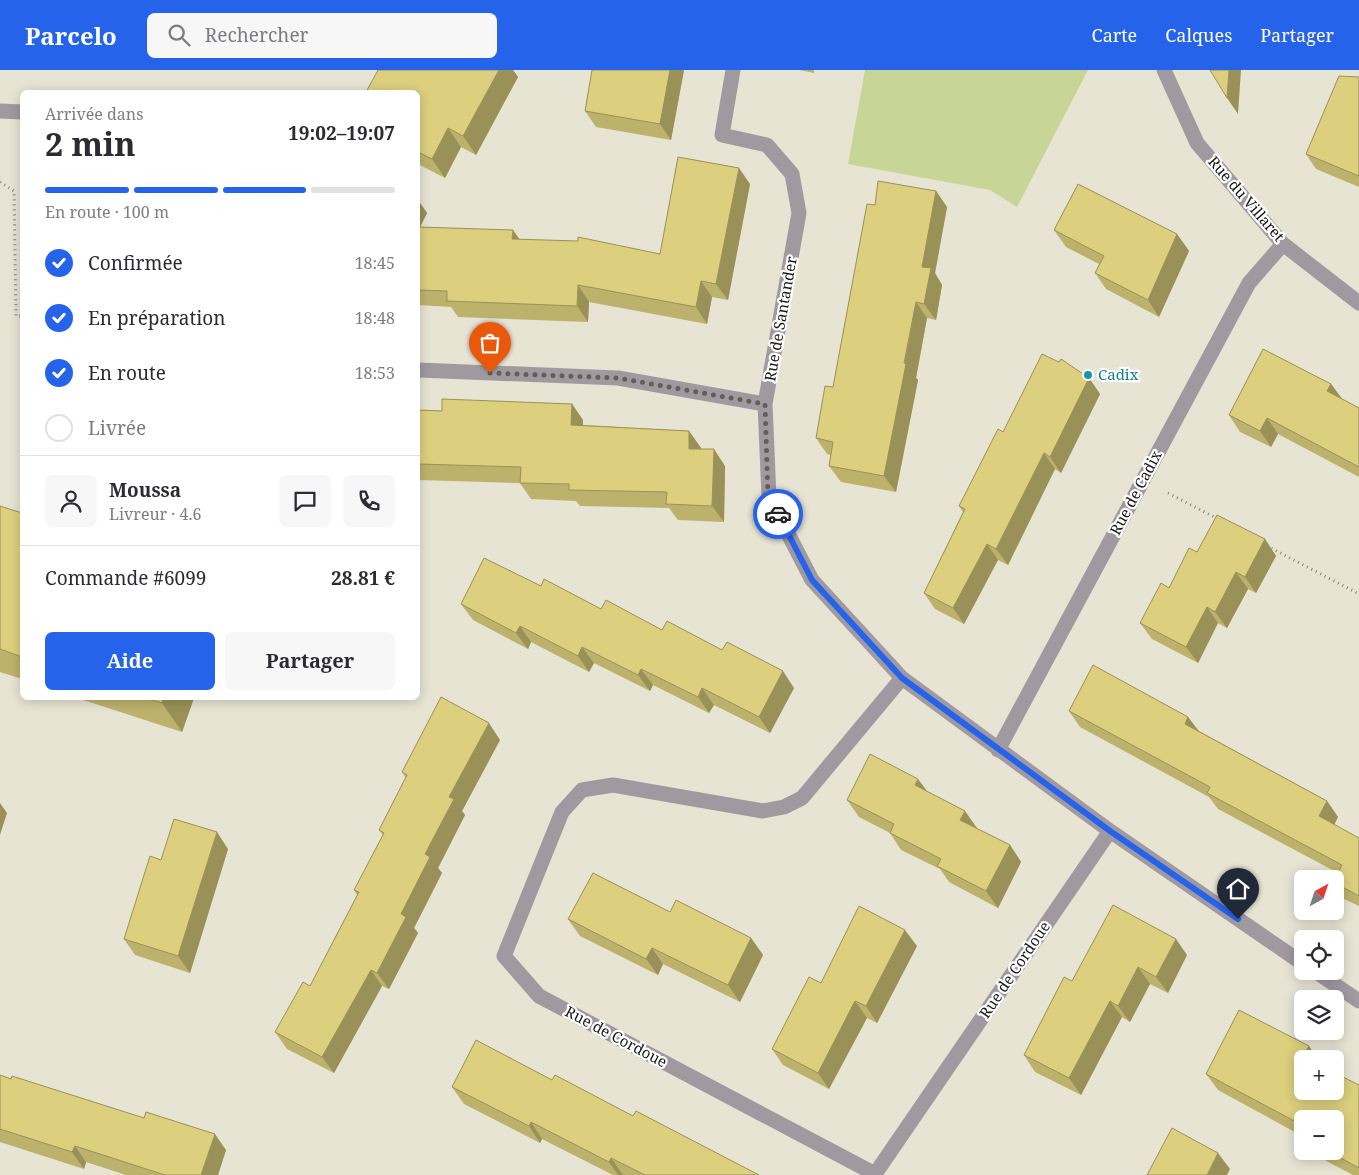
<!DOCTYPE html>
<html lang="fr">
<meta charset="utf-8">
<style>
:root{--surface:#fff;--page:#f7f7f7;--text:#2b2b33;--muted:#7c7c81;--line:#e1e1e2;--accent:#2563eb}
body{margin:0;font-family:"Noto Serif",serif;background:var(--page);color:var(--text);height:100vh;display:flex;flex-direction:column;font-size:19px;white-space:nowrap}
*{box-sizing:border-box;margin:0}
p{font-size:16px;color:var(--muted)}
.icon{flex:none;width:28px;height:28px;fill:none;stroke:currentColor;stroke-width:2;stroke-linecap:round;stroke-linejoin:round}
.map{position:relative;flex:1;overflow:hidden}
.drawer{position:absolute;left:20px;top:20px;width:400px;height:610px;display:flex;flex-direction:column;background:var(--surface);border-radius:8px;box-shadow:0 2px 12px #0003}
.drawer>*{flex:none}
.needle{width:32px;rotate:40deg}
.fabs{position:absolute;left:1294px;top:800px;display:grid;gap:10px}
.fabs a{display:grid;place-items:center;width:50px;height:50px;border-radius:8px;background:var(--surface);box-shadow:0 2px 12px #0003;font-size:25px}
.pin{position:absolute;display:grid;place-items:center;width:42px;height:42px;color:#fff;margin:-51px -21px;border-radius:50% 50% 50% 0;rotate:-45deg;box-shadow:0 0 5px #0007}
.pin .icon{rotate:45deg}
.courier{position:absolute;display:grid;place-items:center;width:50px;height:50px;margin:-25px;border:4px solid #2563eb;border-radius:50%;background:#fff;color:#222;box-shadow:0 1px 6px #0007}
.overview em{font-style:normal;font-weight:700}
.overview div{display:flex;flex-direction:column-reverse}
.overview{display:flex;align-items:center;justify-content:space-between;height:85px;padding:0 25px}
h1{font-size:32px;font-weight:700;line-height:38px}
.bar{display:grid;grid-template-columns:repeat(4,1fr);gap:8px 5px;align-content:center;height:60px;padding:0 25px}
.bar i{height:6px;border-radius:4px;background:var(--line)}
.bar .current{background:var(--accent)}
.bar p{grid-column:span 4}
.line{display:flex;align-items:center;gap:12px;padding:0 25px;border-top:1px solid var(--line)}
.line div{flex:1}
.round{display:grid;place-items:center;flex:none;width:52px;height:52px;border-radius:8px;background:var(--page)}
ol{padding:0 25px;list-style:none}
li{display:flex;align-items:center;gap:15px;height:55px}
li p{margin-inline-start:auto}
li .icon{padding:5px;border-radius:50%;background:var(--accent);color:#fff;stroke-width:4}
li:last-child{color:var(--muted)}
li i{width:28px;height:28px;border:2px solid var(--line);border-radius:50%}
.action{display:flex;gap:10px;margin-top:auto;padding:10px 25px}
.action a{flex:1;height:58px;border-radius:8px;background:var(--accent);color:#fff;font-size:20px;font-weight:700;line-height:58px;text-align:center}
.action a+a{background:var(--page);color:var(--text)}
header{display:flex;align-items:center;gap:30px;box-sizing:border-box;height:70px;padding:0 25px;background:var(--accent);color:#fff}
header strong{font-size:24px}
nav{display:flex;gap:28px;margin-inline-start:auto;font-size:18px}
.search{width:350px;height:45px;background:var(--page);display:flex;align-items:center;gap:12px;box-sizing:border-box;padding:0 18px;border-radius:8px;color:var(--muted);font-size:19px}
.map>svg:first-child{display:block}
</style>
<header>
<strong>Parcelo</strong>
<div class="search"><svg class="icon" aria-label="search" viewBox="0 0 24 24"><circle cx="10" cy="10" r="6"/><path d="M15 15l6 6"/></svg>Rechercher</div>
<nav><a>Carte</a><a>Calques</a><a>Partager</a></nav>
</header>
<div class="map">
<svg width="1359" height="1105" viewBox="0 0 1359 1105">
<rect width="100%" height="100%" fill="#e7e4d4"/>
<!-- park -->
<path fill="#c9d497" d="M865,0H1088L1017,137L990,120L848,94Z"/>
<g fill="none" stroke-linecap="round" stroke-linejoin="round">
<!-- path -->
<path stroke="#87857a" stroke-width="3" stroke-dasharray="1 4" stroke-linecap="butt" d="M0,112L14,121L16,246H22
M1168,423L1218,449
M1267,476L1359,524"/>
<!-- street -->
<path stroke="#a09aa0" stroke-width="15" d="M733,0L722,65L767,75L792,104L799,143L765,334L769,427L812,510L902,608L1110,761L1302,893
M1164,0L1197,73L1283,174L1359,233
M0,41L22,42
M418,300L618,308L765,334
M902,608L802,728L784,737L763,741L613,715L582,720L562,742L504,886L539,926L875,1104L1110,761
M998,680L1249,213L1283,174
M1315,901L1359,931"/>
</g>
<!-- wall -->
<path fill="#bdb26c" d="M378,0H513L518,7L476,85L461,77L445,108L418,94V22Z
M684,0L671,70L596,57L585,41Z
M799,0H814V3Z
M1359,7V117L1316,99L1306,84Z
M750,114L728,230L712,227L707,254L589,232L588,252L458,247L451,237L418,235V130L427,143L420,157L513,160L520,170L660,184Z
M936,121L947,137L935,203L942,215L936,250L927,248L916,308L918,310L896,422L841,412L829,396L831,385L827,384L816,368L833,317L875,135Z
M1054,160L1177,164L1189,181L1159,247L1106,219L1095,203L1099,194L1066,177Z
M1089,308L1100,324L1061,403L1055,399L1008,495L998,490L964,554L935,539L924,523L963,442L959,436L1003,362Z
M1331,314L1342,329L1359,338V407L1278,364L1271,377L1240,362L1229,345Z
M572,334L583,350V355L689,361L701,378V379L725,396L724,452L678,450L669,438L580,436L576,431L531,429L520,413L418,410V340L442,341Z
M0,436L22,443V609L0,602Z
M1265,469L1276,486L1256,523L1248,519L1227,558L1218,553L1198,593L1152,569L1140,553L1197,482Z
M541,516L601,539L662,560L794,618L770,663L714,635L709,643L653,615L650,621L594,593L589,602L531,572L528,579L473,550L461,534Z
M77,628H194L182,662Z
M1069,641L1188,647L1199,661L1327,731L1338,747L1334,755L1359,768V836L1344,829L1335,815V809L1338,803L1218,739L1209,727L1080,657Z
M500,670L462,741L465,745L438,798L442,803L414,858L418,863L389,919L382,916L334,1003L287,979L275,962L310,916L357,825L354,820L383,765L379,760L406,708L402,702Z
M927,722L977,758H976L1010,775L1021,792L998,838L949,812L940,799L901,780L890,763L859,747L847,730Z
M228,779L190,903L135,885L124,869L161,790Z
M670,842L751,868L763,885L740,932L663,894L658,905L580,866L568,849Z
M917,876L877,953L867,948L829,1019L783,995L772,979L821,913Z
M1187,885L1168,923L1150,914L1130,952L1122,947L1081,1025L1035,1002L1024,985L1072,911Z
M1309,976L1317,989H1302L1359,1015V1105H1353L1315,1085L1312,1081H1335L1302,1049V1066L1218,1020L1206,1004Z
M0,1005L226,1080L218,1105H126L86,1092L84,1099L0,1072Z
M552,1010L633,1046L759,1105H613L542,1069L540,1073L464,1034L452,1017Z"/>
<!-- shaded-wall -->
<path fill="#9a9158" d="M499,0H513L518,7L476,85L463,66Z
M670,0H684L671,70L660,54Z
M1229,0H1241L1238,44L1227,28Z
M448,58L461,77L445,108L432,89Z
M739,98L750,114L728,230L716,214Z
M936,121L947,137L935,203L942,215L936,250L924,234L922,197Z
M418,130L427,143L418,161Z
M513,160L524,176L512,169Z
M1177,164L1189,181L1159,247L1148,230Z
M701,211L712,227L707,254L696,237Z
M578,215L589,232L588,252L577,236Z
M916,232L927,248L916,308L918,310L896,422L884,406Z
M1089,308L1100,324L1061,403L1050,387Z
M1331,314L1343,330L1327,321Z
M572,334L583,350L582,371L571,355Z
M1267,348L1278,364L1271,377L1260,361Z
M689,361L701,378L700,395L689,379Z
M714,379L725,396L724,452L712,436Z
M1044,383L1055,399L1008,495L996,479Z
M1265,469L1276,486L1256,523L1245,507Z
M987,474L998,490L964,554L953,538Z
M1236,502L1248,519L1227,558L1215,542Z
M1207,537L1218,553L1198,593L1186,577Z
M520,556L531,572L528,579L516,563Z
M582,577L594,593L589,602L578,586Z
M641,599L653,615L650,621L638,605Z
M783,601L794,618L770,663L759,647Z
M702,618L714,635L709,643L698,627Z
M163,628H194L182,662L162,633Z
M1188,647L1200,663L1185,654Z
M489,653L500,670L462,741L465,745L438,798L442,803L414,858L418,863L389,919L377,903L449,727Z
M918,709L930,725L915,715Z
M1327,731L1338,747L1330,763L1319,746Z
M0,733L7,743L0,765Z
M965,741L977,758L972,767L960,750Z
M217,762L228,779L190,903L178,886Z
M1010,775L1021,792L998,838L986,821Z
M905,860L917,876L877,953L866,936Z
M751,868L763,885L740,932L728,915Z
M1176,869L1187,885L1168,923L1156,907Z
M652,878L663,894L658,905L646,889Z
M1138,897L1150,914L1130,952L1118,936Z
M371,900L382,916L334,1003L322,987Z
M855,931L867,948L829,1019L818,1003Z
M1110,931L1122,947L1081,1025L1069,1008Z
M1309,976L1317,989H1305L1303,986Z
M531,1052L542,1069L540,1073L529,1056Z
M215,1064L226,1080L218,1105H201Z
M75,1076L86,1092L84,1099L72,1082Z
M1218,1083L1230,1099L1227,1105H1207Z
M611,1088L623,1105H618L609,1092Z"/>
<!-- building -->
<path fill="#dccf7d" stroke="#9a9158" d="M378,0H499L463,66L448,58L432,89L418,82V22H366Z
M592,0H670L660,54L585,41Z
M1210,0H1229L1227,28Z
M1339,6L1359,7V106L1306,84Z
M678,87L739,98L716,214L701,211L696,237L578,215L577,236L447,231V221L418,220V157L513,160L512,169L578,171V167L660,184Z
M22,101V158H21Z
M878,111L936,121L922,197L931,198L924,234L916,232L904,293L906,294L884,406L829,396L833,372L816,368L825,316L833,317L867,134L875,135Z
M1078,114L1177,164L1148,230L1095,203L1104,186L1054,160Z
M1263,279L1331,314L1327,321L1359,338V397L1267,348L1260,361L1229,345Z
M1042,284L1059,292L1061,289L1089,308L1050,387L1044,383L996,479L987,474L953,538L924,523L965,439L959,436L998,359L1003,362Z
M442,329L572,334L571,355L689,361V379H714L712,436L666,434L667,422L569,420V414L520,413L521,397L418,394V340L442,341Z
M0,436L22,443V587L0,579Z
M1217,445L1265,469L1245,507L1236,502L1215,542L1207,537L1186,577L1140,553L1161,513L1169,518L1189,478L1197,482Z
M484,488L541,516L544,509L601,539L606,530L662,560L667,551L722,580L727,572L783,601L759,647L702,618L698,627L641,599L638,605L582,577L578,586L520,556L516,563L461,534Z
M1093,595L1188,647L1185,654L1327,731L1319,746L1359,768V826L1335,813V809L1342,795L1207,723L1210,717L1069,641Z
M441,627L489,653L449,727L454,729L425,784L430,787L401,844L406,847L377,903L371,900L322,987L275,962L303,912L310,916L359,822L354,820L384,763L379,760L407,705L402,702Z
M146,628H163L162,633Z
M870,684L918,709L915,715L965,741L960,750L1010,775L986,821L937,796L941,789L890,763L894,754L847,730Z
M174,749L217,762L178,886L124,869L150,786L161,790Z
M593,803L670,842L676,830L751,868L728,915L652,878L646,889L568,849Z
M1113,835L1176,869L1156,907L1138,897L1118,936L1110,931L1069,1008L1024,985L1064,907L1072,911Z
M859,836L905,860L866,936L855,931L818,1003L772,979L809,907L821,913Z
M1239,940L1309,976L1303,986L1308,989H1302V1021H1335V1003L1359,1015V1098L1328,1081H1335V1049H1302V1055L1206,1004Z
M476,970L552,1010L555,1005L633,1046L636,1041L759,1105H645L611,1088L609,1092L531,1052L529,1056L452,1017Z
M0,1005L11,1009L12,1006L144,1048L146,1042L215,1064L201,1105H165L75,1076L72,1082L0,1059Z
M1172,1058L1218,1083L1207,1105H1147Z"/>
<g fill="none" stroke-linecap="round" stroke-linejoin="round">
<!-- done -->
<path stroke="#616057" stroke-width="5" stroke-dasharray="0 9" d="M490,303L618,308L765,334L768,427L778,444"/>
<!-- route -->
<path stroke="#2563eb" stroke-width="6" d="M778,444L812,510L902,608L1110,761L1238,849"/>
</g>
<!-- markers -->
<circle fill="#0f9aa8" stroke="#fff" stroke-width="2" cx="1088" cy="305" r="5"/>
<g text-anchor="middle" stroke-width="4.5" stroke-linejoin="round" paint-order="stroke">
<!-- street labels -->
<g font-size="15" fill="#191913" stroke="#fff">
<text transform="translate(1246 129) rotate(49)" y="5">Rue du Villaret</text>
<text transform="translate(781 249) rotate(-80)" y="5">Rue de Santander</text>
<text transform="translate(1136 423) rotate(-62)" y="5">Rue de Cadix</text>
<text transform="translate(1015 900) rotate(-56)" y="5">Rue de Cordoue</text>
<text transform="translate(616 967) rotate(28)" y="5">Rue de Cordoue</text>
</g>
<!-- culture labels -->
<g font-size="15" fill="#0d838f" stroke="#fff" text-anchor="start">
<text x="1098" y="310">Cadix</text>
</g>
</g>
</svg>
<div class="fabs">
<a><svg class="needle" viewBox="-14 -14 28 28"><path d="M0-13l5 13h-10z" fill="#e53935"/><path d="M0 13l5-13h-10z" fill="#7c7c81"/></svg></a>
<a><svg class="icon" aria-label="locate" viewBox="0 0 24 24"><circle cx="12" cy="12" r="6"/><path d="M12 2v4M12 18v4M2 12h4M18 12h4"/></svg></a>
<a><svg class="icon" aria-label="layers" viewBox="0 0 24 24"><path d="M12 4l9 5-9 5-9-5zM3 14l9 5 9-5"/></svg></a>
<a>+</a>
<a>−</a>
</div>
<div class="pin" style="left:490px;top:303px;background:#ea580c"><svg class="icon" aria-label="bag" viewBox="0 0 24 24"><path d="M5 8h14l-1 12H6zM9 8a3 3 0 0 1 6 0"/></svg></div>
<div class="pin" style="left:1238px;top:849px;background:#1f2937"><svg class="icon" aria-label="home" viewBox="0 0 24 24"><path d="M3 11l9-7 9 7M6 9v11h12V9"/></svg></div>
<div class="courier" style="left:778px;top:444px"><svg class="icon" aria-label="car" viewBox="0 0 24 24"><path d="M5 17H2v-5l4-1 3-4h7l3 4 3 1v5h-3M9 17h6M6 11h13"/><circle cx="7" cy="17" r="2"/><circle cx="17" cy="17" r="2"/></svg></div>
<section class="drawer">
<div class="overview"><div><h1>2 min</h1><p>Arrivée dans</p></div><em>19:02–19:07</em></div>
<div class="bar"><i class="current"></i><i class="current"></i><i class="current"></i><i></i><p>En route · 100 m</p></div>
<ol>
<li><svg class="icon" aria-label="check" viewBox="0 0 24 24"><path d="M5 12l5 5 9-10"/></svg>Confirmée<p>18:45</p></li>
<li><svg class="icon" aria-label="check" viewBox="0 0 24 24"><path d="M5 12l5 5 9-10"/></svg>En préparation<p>18:48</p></li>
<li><svg class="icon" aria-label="check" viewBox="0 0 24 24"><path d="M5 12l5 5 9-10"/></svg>En route<p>18:53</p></li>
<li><i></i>Livrée</li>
</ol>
<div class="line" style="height:90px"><a class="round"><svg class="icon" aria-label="person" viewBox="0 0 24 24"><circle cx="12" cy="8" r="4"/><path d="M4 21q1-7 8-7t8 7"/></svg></a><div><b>Moussa</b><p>Livreur · 4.6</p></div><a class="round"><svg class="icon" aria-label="chat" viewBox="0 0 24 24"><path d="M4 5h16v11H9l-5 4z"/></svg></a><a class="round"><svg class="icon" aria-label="phone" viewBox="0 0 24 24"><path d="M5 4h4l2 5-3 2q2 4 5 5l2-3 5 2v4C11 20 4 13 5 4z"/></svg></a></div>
<div class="line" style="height:65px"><div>Commande #6099</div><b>28.81 €</b></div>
<div class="action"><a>Aide</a><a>Partager</a></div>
</section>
</div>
